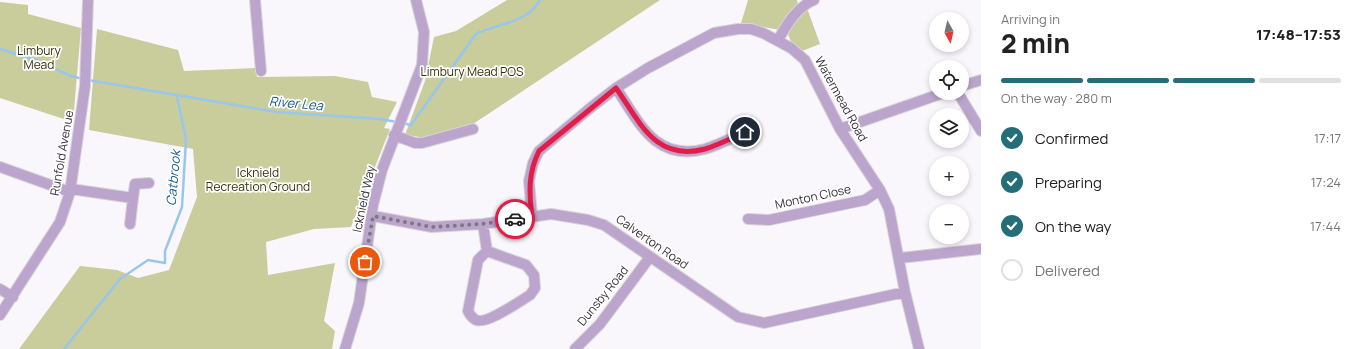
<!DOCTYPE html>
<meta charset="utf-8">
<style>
:root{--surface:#fff;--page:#f6f6f6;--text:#222;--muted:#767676;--line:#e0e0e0;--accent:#256e78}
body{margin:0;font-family:Manrope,sans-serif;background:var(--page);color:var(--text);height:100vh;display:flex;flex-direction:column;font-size:15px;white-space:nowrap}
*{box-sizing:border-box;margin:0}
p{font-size:13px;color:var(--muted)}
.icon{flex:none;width:22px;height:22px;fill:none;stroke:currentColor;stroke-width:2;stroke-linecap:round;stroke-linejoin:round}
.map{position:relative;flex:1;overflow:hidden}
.panel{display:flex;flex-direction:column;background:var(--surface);width:380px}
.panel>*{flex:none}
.needle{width:26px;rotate:172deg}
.buttons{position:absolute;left:929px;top:12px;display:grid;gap:8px}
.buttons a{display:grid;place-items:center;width:40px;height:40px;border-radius:50%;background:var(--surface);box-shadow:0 2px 6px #0003;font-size:20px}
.pin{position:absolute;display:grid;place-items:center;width:34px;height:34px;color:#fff;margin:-17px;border:2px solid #fff;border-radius:50%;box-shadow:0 1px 4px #0007}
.courier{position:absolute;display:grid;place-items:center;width:40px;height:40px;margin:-20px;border:3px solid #e11d48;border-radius:50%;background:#fff;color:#222;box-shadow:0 1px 5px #0007}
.headline em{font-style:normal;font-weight:800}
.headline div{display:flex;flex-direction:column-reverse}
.headline{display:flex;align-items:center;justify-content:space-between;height:68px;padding:0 20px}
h1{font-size:26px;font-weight:800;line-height:30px}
.bar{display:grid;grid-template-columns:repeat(4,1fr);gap:6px 4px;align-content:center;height:48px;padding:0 20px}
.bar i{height:5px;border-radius:3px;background:var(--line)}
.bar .current{background:var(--accent)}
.bar p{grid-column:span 4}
ol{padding:0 20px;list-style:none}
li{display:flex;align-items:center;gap:12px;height:44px}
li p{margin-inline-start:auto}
li .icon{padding:4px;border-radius:50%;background:var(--accent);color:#fff;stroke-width:4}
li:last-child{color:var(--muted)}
li i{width:22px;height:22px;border:2px solid var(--line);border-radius:50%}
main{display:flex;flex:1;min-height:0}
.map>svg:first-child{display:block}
</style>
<main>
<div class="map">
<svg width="981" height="349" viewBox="0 0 981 349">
<rect width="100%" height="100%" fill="#faf7fc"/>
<!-- green -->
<path fill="#c9cc9b" d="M507,0H660L473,124L427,138L405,135L425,81L434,37L456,31Z
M748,0H797L798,5L780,30L741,23Z
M0,2L28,5V14L81,28L73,122L0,98Z
M807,8L820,44L802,51L791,42L788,34L796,18Z
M97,29L178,50L184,71L256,68L257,77L335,76L368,82L372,97L397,102L384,128L390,129L351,227L314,229L266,242L268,275L335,263L324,321L335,331L332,349H19L80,266L117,270L138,278L169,270L197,197L193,149L89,130Z"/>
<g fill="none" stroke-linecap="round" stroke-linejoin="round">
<!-- stream -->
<path stroke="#99c6ec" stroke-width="2.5" d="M0,49L36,60L71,76L83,79
M88,80L276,112L380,119L397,122
M402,123L411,125L476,34C498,23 526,24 540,0
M64,349L120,279L148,260L165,263V251L182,207L186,140L177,96"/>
<defs>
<path id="minor" d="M255,0L261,71
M778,40C787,24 797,7 814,0
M962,86L981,80
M616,88C639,122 655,162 705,149C718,145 732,138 745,132
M958,93L981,131
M840,129L943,93
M394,135L415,143H422L473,129
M0,167L70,192
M71,189L133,198L130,224
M133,198L135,184L149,183
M373,216L432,227L483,224L551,214L588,220L604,225L738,317L764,323L905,292
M532,217L529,181L533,163L539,151L589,109L616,88L648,68L714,33L738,29H751L763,33L791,48L805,60L840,129L880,190L889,209L905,292L919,349
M748,219L769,220L865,200L880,190
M483,224L487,251L526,265L534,275L535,288L530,295C520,301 486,325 476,320C472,318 470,315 468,311L478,260L487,251
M900,258L981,249
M0,289L13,297
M0,315L60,222L70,192L85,86L88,0
M345,349L359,303L373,205L382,170L422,65L424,32L416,0
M575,349L600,324L650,257"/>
</defs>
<!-- minor casing -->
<use href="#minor" stroke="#d7d4d9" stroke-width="12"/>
<!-- minor -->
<use href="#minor" stroke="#bca5cc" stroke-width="10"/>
</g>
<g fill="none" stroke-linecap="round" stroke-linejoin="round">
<!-- done -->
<path stroke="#7d777f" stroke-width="4" stroke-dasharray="0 7.2" d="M365,262L373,216L432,227L482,224L515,219"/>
<!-- route -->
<path stroke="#e11d48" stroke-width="5" d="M515,219L532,217C529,193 528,173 539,151L616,88C640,122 655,162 705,149C718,145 732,138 745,132"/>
</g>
<g text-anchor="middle" stroke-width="3.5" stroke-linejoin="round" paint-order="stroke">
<!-- park labels -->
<g font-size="12" fill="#323206" stroke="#fff">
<text x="39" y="55">Limbury<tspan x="39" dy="14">Mead</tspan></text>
<text x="472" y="76">Limbury Mead POS</text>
<text x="258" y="177">Icknield<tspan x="258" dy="14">Recreation Ground</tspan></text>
</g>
<!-- street labels -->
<g font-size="12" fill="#39323c" stroke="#fff">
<text transform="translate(841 99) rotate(61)" y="4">Watermead Road</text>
<text transform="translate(62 153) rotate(-80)" y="4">Runfold Avenue</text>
<text transform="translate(813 197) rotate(-12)" y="4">Monton Close</text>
<text transform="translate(364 199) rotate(-78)" y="4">Icknield Way</text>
<text transform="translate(652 242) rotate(35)" y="4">Calverton Road</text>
<text transform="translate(603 296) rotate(-51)" y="4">Dunsby Road</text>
</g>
<!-- water labels -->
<g font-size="13" font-style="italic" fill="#115888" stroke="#fff">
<text transform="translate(296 103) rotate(5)" y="5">River Lea</text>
<text transform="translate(173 178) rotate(-85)" y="5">Catbrook</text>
</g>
</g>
</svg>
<div class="buttons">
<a><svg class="needle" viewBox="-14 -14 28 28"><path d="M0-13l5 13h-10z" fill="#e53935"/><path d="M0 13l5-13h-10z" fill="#767676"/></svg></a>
<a><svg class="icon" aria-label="locate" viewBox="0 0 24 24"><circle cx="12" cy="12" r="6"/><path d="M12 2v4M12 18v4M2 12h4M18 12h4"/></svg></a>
<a><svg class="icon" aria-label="layers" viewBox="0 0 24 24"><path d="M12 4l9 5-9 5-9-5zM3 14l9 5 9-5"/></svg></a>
<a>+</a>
<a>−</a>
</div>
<div class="pin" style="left:365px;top:262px;background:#ea580c"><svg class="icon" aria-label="bag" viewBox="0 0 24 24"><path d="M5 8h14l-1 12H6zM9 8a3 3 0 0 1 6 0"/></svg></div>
<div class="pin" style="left:745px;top:132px;background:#1f2937"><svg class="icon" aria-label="home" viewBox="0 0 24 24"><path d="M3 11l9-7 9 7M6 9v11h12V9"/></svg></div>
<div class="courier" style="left:515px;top:219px"><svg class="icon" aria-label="car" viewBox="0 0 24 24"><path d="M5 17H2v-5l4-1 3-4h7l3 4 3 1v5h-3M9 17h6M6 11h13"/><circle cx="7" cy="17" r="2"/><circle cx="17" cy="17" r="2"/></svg></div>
</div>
<section class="panel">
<div class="headline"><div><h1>2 min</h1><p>Arriving in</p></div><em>17:48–17:53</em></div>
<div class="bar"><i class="current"></i><i class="current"></i><i class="current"></i><i></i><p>On the way · 280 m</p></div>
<ol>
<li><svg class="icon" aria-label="check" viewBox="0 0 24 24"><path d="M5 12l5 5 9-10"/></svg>Confirmed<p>17:17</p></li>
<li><svg class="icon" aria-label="check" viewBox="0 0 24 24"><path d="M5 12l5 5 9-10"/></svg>Preparing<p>17:24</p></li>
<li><svg class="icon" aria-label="check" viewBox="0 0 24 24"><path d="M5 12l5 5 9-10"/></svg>On the way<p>17:44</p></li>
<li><i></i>Delivered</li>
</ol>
</section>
</main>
